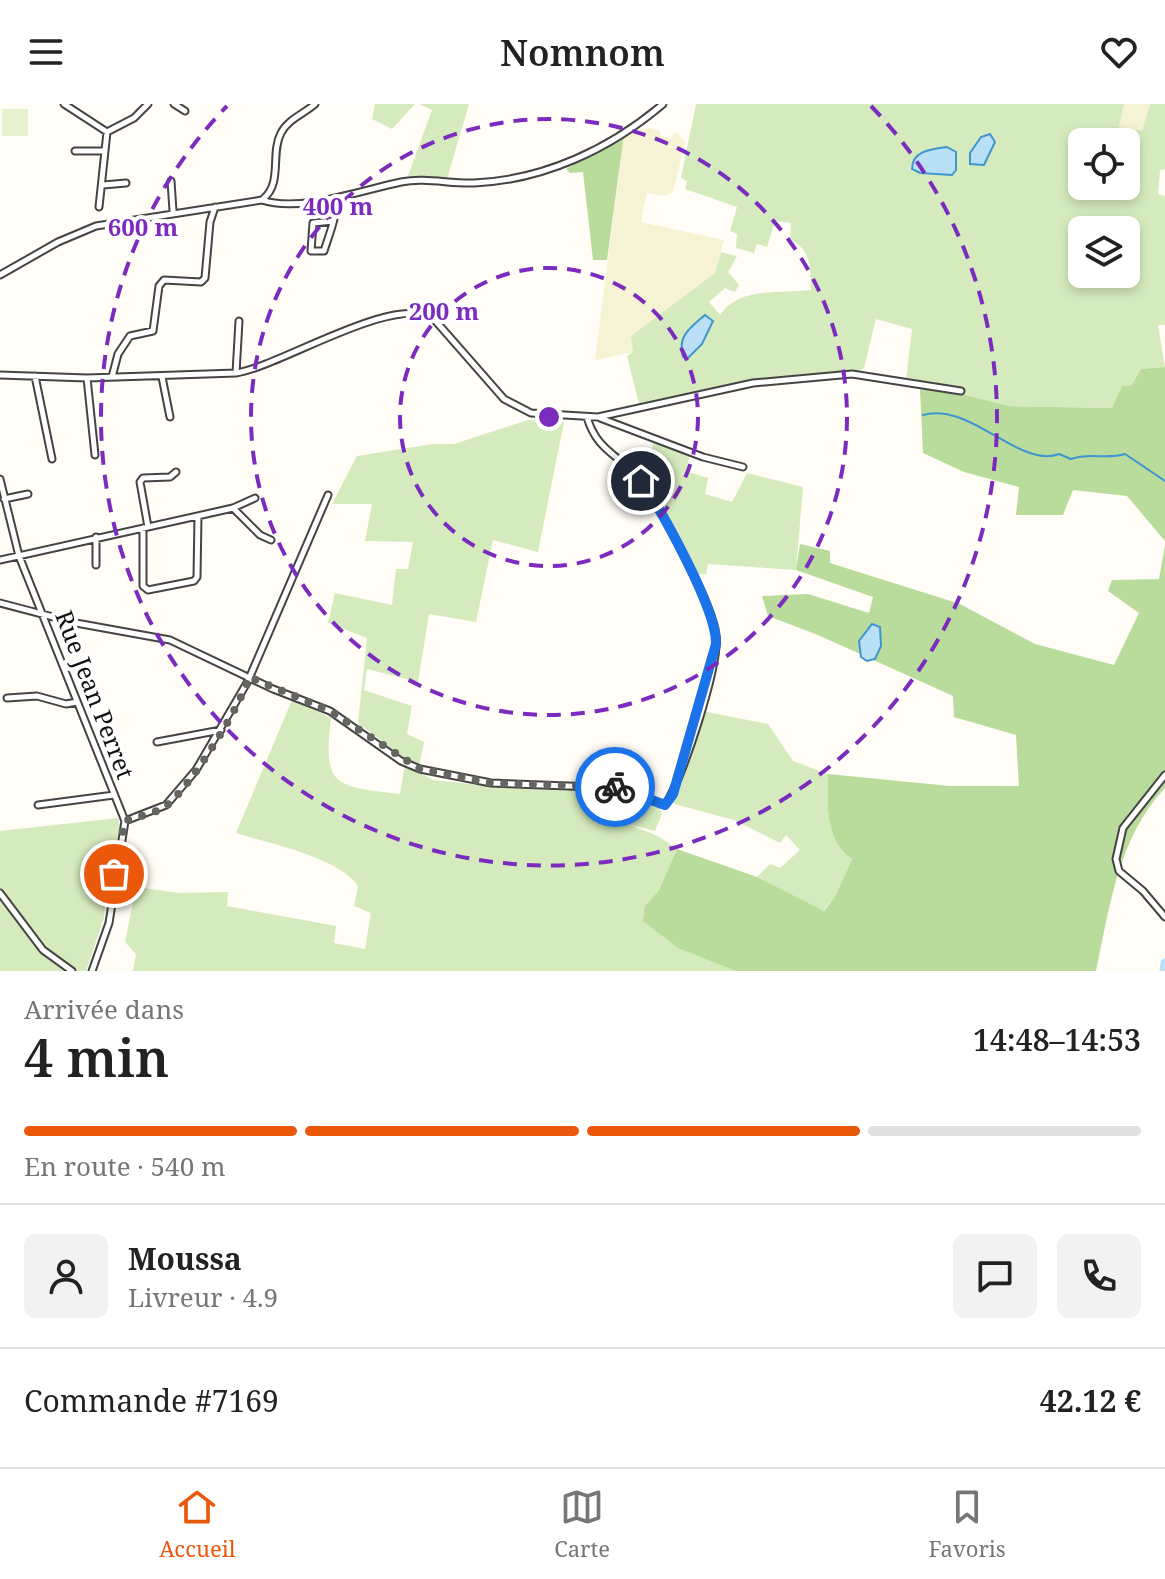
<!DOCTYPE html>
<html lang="fr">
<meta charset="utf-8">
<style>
:root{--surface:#fff;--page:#f2f2f2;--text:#222;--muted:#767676;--line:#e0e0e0;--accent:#ea580c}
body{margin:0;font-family:"Noto Serif",serif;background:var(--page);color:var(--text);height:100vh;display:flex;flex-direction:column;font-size:30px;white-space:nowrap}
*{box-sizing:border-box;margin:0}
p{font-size:26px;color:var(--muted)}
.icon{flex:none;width:44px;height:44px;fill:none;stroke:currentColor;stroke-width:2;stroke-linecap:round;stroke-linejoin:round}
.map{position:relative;height:867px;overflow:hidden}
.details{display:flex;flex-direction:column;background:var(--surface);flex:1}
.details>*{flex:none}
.fabs{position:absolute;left:1068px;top:24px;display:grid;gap:16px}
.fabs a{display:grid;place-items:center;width:72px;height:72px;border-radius:12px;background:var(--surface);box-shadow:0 4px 12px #0003;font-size:40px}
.pin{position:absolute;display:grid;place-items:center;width:68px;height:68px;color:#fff;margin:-34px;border:4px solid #fff;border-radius:50%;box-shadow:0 2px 8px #0007}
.courier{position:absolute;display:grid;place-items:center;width:80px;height:80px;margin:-40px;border:6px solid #1a73e8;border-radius:50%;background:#fff;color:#222;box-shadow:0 2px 10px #0007}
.head em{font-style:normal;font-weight:600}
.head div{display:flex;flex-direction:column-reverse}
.head{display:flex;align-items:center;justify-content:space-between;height:136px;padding:0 24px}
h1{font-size:52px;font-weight:600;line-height:60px}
.bar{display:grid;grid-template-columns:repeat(4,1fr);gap:12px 8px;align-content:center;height:96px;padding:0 24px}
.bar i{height:10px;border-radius:6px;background:var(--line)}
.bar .active{background:var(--accent)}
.bar p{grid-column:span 4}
.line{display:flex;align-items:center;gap:20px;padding:0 24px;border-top:2px solid var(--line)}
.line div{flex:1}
.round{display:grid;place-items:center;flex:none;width:84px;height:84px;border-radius:12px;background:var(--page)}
header{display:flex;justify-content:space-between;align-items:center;height:104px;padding:0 24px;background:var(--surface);font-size:36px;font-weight:600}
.tab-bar{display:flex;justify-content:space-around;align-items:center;height:112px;border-top:2px solid var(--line);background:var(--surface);font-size:22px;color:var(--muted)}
.tab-bar a{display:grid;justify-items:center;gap:4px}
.tab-bar .active{color:var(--accent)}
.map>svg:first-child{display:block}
</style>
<header><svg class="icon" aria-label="menu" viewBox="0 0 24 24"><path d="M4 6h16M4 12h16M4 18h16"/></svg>Nomnom<svg class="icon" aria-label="heart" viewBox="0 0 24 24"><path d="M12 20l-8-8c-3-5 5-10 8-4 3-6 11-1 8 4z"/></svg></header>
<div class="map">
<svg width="1165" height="867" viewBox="0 0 1165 867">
<rect width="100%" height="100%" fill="#fffdf5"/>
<!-- farmland -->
<path fill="#f6f3d4" d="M1124,0H1150L1142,28L1119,23Z
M648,24L659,26L661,32L671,34L674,29L678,30L685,38L673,88L665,92L647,89L641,118L724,136L715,169L631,232L633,248L595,256L624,30Z"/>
<!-- green -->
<path fill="#d5ebbd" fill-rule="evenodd" d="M375,0H415L392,25L372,15Z
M419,0H469L447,75L408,72L432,6Z
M696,0H1124L1119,23L1142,27L1150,0H1165V65L1160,66L1158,90L1165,92V221H1158L1165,263L1141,265L1131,282H1122L1113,304L1009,302L946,286H920L919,278L906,276L912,225L876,215L864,264L859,267L753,278L639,300L627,252L633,248L631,232L715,169L721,148L737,152L728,168L739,181L735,188L725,184L709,198L720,211C740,182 779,190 811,186C810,163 812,147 790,135L791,119L775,117L767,143L757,140L754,149L736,144L737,130L730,127L737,103L685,85L687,77L681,74ZM1082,38H1126V82H1082ZM1082,126H1126V170H1082Z
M528,316L564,318L538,448L493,436L476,518L429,510L418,578L367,565L364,586L412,602L407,630L424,638L418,668L433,676L516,685L610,684L659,702L662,710L655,727L628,720L658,732L677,745L659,786L645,802L736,867H133L136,850L125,838L136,783L180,789L228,788L227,802L336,822L334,839L365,845L371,809L354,802L358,782C338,753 270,740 236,729L292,596L331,614C323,683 333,682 400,690L406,655L358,619L367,534L328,519L335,489L392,501L396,465H408L413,438L365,437L372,400H332L357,352L433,340H454Z
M654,337L690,350L686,367L708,374L705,390L732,398L747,369L803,383L796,466L708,460L706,470L695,471L643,375Z
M702,607L768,620L793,657L828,670C827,701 825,737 852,755L835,793L823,807L757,773L770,760L780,764L800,746L786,731L780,739L734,716L671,699L683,673Z
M118,714L120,722L107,776L104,814L86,867H0V727Z"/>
<!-- forest -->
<path fill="#b9dc9c" d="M624,30L607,156H593L583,68L570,69L566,65Z
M1165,263V437L1127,392L1073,386L1063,411H1016L1019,383L964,368L923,349L920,286H946L1009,302L1112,304L1122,282H1131L1141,265Z
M800,440L830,447V459L960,500L1035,540L1114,561L1139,509L1108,487L1112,476L1159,475L1165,441V684C1118,734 1110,802 1096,867H736L678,844L643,817L645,802L659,786L677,745L757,773L824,807L835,793L852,755C825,737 827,701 828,670L950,682H1019L1016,631L954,613L953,592L818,531L768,512L762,492L808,490L869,509L873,493L796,466Z"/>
<!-- pitch -->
<path fill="#e6f2cf" d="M2,5H28V32H2Z"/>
<!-- water -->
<path fill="#b9e0f7" stroke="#3f96cf" stroke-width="2" d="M990,30L995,38L984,61L970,60V49L981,33Z
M947,43L956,48V66L952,71L920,69L912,65C912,46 933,45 947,43Z
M705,211L713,217L702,240L688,254L683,253C677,232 690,224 705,211Z
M872,520L880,523L881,542L875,555L867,557L861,553L859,537Z"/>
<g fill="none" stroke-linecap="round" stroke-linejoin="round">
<!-- stream -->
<path stroke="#3f96cf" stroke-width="2" d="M923,311C969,297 1020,365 1059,350L1071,355C1090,348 1106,356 1125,350L1165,377"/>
<!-- river -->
<path stroke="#b9e0f7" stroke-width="9" d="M1164,867L1165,859"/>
<defs>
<path id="minor" d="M64,0L107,28L134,14L148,0
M174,0L185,7
M75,47H105
M171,77L173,107
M103,81L126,79
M263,95C283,79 270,50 281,29C288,15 304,10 315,0
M99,103L107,28
M333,117L313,119L311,147H324C329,130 338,112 335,94
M0,171L58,138L96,122L262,96C300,109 362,86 401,78C425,73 450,80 474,79C544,76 610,45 663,0
M236,269L239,217
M0,271L87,274L236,269C281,262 393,190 433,214L504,295L531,309L598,313L753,279L852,270L961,287
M35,272L52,355
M112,273L118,250L130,232L153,227L159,182L164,176L201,178L205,174L210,118L215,103
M162,273L170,313
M87,274L95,351
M600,314L703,353L743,363
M0,375L19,452L125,717L109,819L92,867
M4,395L28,390
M233,404L260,431L271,436
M148,423L140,378L143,374L170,373L176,368
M143,424V482L148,486L194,477L197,473L198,412
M0,456L233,404L255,394
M96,461V433
M0,499L76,519L170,536L273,585L330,607L401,657L420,665L491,679L622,684L665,701C682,677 720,560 716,531C713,501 660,402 640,377C620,350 597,348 587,313
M7,594L37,592L66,600L77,598
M157,638L221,626
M1165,671L1123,724L1116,755L1119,767L1143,787L1165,813
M38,701L114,691
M125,717L166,701L196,666L248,577L328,391
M0,789L43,846L72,867"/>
</defs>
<!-- minor casing -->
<use href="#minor" stroke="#444" stroke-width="9"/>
<!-- minor -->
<use href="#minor" stroke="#fff" stroke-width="5"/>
</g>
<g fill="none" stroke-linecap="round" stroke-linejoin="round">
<!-- done -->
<path stroke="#646461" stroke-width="8" stroke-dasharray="0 14.4" d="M114,770L125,717C138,712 156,710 167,701C190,683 241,602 249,573L330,607L420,665L491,679L615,683"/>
<!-- route -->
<path stroke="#1a73e8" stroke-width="10" d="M615,683L665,701L673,690L716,540C717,506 662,407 641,377"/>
</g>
<!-- distance rings -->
<g fill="none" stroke="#7b2cbf" stroke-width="4" stroke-dasharray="14 10">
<circle cx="549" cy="313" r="149"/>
<circle cx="549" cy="313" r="298"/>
<path d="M871 2A448 448 0 1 1 227 2"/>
</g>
<g text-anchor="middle" stroke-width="8" stroke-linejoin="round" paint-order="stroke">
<!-- street labels -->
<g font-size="24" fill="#111" stroke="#fff">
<text transform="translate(94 591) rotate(69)" y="8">Rue Jean Perret</text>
</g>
</g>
<circle cx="549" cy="313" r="12" fill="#7b2cbf" stroke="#fff" stroke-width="4"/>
<g font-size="24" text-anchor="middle" font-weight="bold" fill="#7b2cbf" stroke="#fff" stroke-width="8" stroke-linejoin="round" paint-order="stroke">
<text x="338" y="111">400 m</text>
<text x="143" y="132">600 m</text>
<text x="444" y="216">200 m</text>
</g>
</svg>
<div class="fabs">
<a><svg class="icon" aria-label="locate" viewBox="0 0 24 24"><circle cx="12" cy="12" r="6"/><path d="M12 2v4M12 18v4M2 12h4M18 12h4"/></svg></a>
<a><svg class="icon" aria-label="layers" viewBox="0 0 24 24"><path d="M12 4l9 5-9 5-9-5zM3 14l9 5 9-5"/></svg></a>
</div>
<div class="pin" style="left:114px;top:770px;background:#ea580c"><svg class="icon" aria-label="bag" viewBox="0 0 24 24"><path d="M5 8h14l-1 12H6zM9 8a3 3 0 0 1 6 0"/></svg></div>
<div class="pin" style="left:641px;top:377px;background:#1f2937"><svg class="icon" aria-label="home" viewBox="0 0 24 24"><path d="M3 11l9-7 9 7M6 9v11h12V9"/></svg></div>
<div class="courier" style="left:615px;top:683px"><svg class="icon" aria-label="bike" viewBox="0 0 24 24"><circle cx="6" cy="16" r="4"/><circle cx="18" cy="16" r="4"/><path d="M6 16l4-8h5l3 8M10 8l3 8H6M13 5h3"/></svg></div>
</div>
<section class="details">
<div class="head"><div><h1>4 min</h1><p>Arrivée dans</p></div><em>14:48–14:53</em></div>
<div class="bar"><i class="active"></i><i class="active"></i><i class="active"></i><i></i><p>En route · 540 m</p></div>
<div class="line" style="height:144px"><a class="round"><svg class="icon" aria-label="person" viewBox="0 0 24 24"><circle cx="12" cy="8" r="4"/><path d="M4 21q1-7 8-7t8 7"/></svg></a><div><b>Moussa</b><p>Livreur · 4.9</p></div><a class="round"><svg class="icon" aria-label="chat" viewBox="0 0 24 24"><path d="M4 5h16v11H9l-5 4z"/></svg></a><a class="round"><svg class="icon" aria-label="phone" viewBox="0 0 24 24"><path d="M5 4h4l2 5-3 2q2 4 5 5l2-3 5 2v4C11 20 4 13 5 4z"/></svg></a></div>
<div class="line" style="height:104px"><div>Commande #7169</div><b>42.12 €</b></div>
</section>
<nav class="tab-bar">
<a class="active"><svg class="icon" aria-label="home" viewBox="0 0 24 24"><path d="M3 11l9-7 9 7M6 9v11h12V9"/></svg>Accueil</a>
<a><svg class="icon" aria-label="map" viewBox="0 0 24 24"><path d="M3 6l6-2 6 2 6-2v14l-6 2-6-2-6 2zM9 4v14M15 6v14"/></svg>Carte</a>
<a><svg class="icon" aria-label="saved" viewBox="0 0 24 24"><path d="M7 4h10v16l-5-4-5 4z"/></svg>Favoris</a>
</nav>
